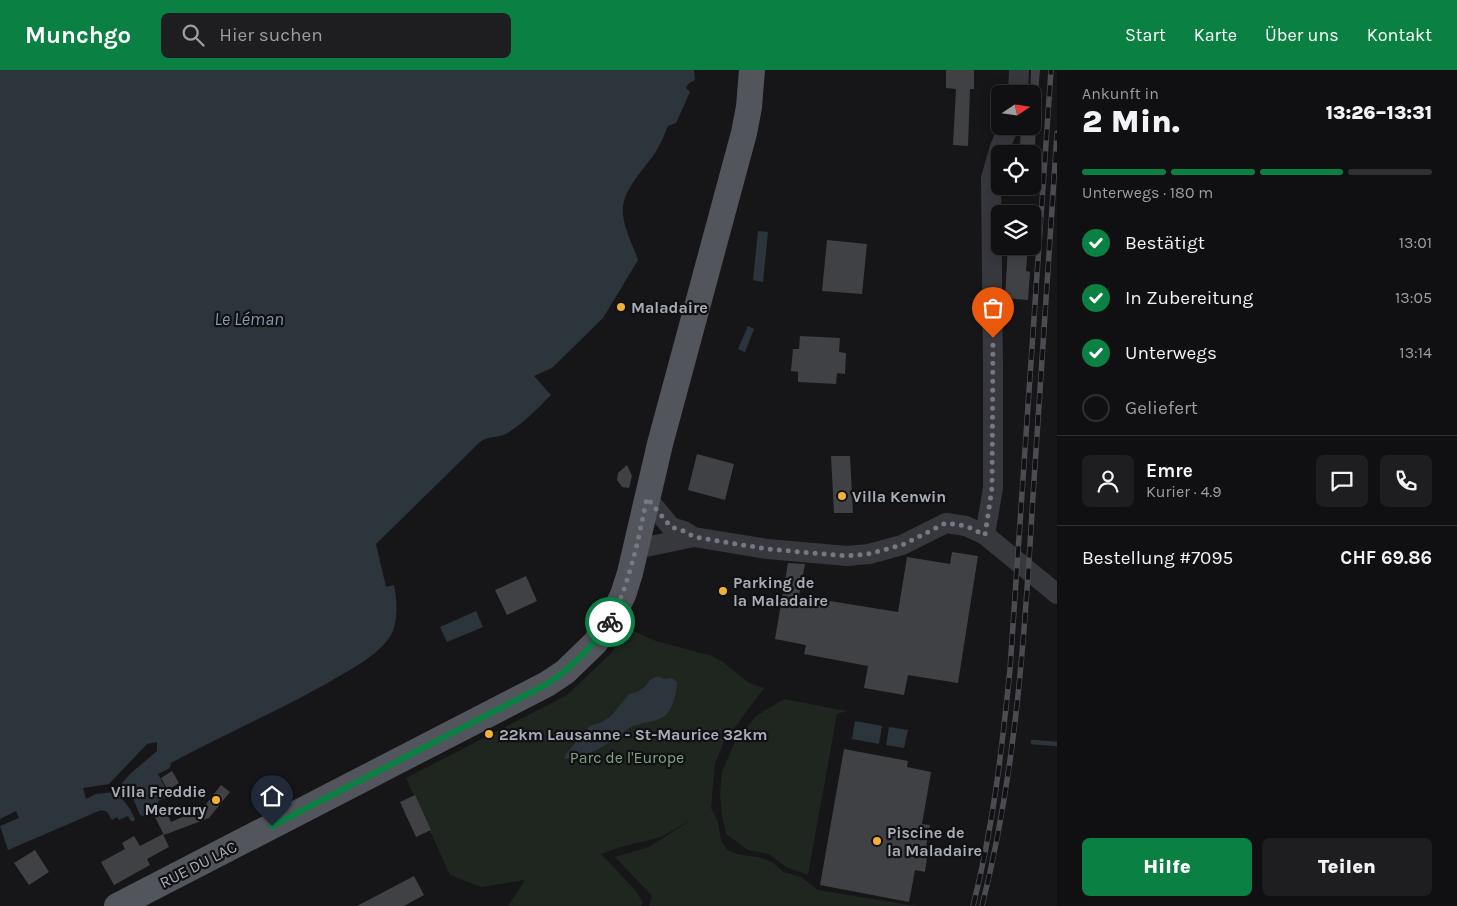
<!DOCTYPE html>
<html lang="de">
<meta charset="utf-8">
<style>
:root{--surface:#101012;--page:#1e1e20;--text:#f1f3f6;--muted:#9c9d9f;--line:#303032;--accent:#0b8043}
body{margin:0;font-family:Karla,sans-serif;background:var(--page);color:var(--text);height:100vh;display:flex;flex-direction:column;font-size:19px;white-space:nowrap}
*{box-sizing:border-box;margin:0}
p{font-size:16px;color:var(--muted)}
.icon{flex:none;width:28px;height:28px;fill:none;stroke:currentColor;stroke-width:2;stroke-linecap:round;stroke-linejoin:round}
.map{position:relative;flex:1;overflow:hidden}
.details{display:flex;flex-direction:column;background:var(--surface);width:400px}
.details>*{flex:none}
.needle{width:32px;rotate:77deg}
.controls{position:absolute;left:991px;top:15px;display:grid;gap:10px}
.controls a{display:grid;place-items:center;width:50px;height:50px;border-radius:8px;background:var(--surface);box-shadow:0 2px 12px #0003,0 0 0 1px var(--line);font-size:25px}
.pin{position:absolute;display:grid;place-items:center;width:42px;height:42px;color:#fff;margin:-51px -21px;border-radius:50% 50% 50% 0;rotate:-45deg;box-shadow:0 0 5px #0007}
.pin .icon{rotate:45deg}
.courier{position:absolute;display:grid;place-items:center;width:50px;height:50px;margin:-25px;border:4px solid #0b8043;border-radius:50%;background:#fff;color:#222;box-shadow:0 1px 6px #0007}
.head em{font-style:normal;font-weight:800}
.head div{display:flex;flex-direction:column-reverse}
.head{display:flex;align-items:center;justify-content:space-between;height:85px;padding:0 25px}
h1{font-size:32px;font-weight:800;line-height:38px}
.bar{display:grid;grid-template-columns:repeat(4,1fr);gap:8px 5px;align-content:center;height:60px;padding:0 25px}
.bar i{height:6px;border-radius:4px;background:var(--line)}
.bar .active{background:var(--accent)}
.bar p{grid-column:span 4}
.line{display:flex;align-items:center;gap:12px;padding:0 25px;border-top:1px solid var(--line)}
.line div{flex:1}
.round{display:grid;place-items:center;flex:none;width:52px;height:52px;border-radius:8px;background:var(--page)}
ol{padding:0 25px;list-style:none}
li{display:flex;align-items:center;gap:15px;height:55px}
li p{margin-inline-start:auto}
li .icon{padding:5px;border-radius:50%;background:var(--accent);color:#fff;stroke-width:4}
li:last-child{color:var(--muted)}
li i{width:28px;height:28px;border:2px solid var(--line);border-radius:50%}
.action{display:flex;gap:10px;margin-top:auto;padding:10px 25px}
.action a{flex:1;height:58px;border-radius:8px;background:var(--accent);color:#fff;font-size:20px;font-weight:800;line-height:58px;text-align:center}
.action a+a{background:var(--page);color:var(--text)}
header{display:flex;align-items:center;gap:30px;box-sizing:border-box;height:70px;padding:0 25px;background:var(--accent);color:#fff}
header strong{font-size:24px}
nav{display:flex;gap:28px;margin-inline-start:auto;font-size:18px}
.search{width:350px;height:45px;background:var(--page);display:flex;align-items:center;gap:12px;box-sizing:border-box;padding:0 18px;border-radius:8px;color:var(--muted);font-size:19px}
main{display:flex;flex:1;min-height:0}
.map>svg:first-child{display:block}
</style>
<header>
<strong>Munchgo</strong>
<div class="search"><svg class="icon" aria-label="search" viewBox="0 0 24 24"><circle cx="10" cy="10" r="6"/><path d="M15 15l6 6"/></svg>Hier suchen</div>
<nav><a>Start</a><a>Karte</a><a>Über uns</a><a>Kontakt</a></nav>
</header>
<main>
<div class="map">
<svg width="1057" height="836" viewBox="0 0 1057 836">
<rect width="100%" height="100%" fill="#161618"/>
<!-- green -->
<path fill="#1e261f" d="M629,559L656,571L712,586L723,592L749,613L764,618L724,672L715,694L711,738L718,752L721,770L727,780L741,785L759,787L772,792L784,802L801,807L818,820L916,836H649L652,826L615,787L649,777L694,748L661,767L617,778L601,784L636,821L643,833L641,836H508L525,810L481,817L450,805L406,708L567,625L610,584Z
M784,629L846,641L837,644L808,805L786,797L769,784L748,780L726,764L722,746L720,724L722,701L735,672L756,646Z"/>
<!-- water -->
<path fill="#2c353c" d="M0,0H694L695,10L689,13L686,18L690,22L676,53L668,56C665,63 662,71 658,78C647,98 620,119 623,145C625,161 633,175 638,190L603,248L552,298L534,306L551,325C537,339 523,354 506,364C497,368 487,366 480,372L376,474L386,517L394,515C397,529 398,547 393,561C384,582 350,600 331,611C279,641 224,664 171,693L170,698L158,704L170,726L158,731L160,738L153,741L154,743L146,747L140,745L130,721L128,722L122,713L130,704L157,681V672L147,674L109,714L83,718L86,729L96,724L117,722L130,739L135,749L134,751H131L128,746L119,750L117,747L112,750L107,742L101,740L8,780L0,756L19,748L16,741L0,749Z
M758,161L768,162L763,212L753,210Z
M748,256L754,259L745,282L738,279Z
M476,541L483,557L447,572L440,557Z
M658,606L664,609L672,608L677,612C677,621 673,638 666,645C658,652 643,652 633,656C628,658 625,662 621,665C600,678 590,687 564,689L566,684L590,656L602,652L611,646L629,624L637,622L645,617L650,610Z
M855,651L882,656L879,674L852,669Z
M889,657L908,660L904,678L886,675Z"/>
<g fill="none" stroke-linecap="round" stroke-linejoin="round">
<!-- stream -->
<path stroke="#2c353c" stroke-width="4.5" d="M1033,672L1057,674"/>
</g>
<!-- building -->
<path fill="#404145" d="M946,0H974V19H970L968,76L953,75L956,19L946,18Z
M1031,0H1040L1038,24H1030Z
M1021,56H1036L1035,76L1020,74Z
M827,170L867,174L862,224L822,221Z
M1008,176H1028L1026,201L1030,202L1028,230L1005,228Z
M800,266L840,268L839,282L846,283L845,304L837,303L836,314L798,312V302L791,301L793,279H799Z
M697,384L734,394L725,430L688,420Z
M831,386H850L853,443H834Z
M627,395L632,406L629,418L622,417L617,410L618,403Z
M952,482L978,486L958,613L908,605L904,625L864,618L868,596L804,584L806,575L775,569L788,493L805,494L799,526L898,542L907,487L950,494Z
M526,506L537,531L507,545L495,520Z
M844,679L908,691L907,697L931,702L922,754L930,755L924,788H927L925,802L915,800L909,832L820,815Z
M172,701L179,713L168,720L161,708Z
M221,715L230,722L209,748L164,765L152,741L164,736L171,752L203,738Z
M415,725L431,760L416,767L400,732Z
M163,764L169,777L147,789L150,795L114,815L101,792L125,779L122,773L134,766L140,776Z
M35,780L49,802L29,815L14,793Z
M414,806L424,825L404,836H357Z"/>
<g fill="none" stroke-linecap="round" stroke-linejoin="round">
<!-- minor -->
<path stroke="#37383d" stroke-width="20" d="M1018,24L1019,0
M647,428L671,457L684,461L694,467
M985,465L993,418V298L991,108L1000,77L1009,56
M636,479L694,467L767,479L847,486L869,484L902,475L946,453L966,456L985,465L1057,524"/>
<!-- major -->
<path stroke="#53555c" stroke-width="26" d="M117,836L547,614L565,602L595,573L610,551L623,525L630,503L660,374L744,63L749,37L752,0"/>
<defs>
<path id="rail" d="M973,836C993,758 1002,679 1010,599L1051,0
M982,836C1016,702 1025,563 1033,426C1041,305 1049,184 1057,63"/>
</defs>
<!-- rail casing -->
<use href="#rail" stroke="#4a4c52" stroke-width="5.5"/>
<!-- rail -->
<use href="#rail" stroke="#111113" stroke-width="4" stroke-dasharray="11" stroke-linecap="butt"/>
</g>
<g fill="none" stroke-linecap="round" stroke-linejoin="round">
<!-- done -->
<path stroke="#757880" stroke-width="5" stroke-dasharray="0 9" d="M610,552C630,513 638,470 647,428L671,457L684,461L694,467L767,479L847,486L868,484L902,475L946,453L966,456L985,465L992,418L993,268"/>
<!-- route -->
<path stroke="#0b8043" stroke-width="6" d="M272,756L547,614C573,597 592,577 610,552"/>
</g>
<!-- markers -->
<g fill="#f2b134" stroke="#111113" stroke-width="2">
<circle cx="621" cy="237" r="5"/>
<circle cx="842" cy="426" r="5"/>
<circle cx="723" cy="521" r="5"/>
<circle cx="489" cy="664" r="5"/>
<circle cx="216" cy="730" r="5"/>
<circle cx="877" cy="771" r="5"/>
</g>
<g text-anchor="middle" stroke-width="4.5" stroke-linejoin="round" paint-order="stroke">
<!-- poi labels -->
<g font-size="16" font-weight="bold" fill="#a8adb8" stroke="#111113" text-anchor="start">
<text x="631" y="243">Maladaire</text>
<text x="852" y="432">Villa Kenwin</text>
<text x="733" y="518">Parking de<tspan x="733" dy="18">la Maladaire</tspan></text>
<text x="499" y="670">22km Lausanne - St-Maurice 32km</text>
<text x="206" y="727" text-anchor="end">Villa Freddie<tspan x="206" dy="18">Mercury</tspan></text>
<text x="887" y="768">Piscine de<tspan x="887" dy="18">la Maladaire</tspan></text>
</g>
<!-- park labels -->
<g font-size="16" fill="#7fa381" stroke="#111113">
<text x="627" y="693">Parc de l'Europe</text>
</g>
<!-- street labels -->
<g font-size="16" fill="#a8adb8" stroke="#111113">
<text transform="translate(198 794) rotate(-27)" y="6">RUE DU LAC</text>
</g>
<!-- water labels -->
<g font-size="18" font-style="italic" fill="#7f9bb3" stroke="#111113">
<text x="249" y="255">Le Léman</text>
</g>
</g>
</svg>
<div class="controls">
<a><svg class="needle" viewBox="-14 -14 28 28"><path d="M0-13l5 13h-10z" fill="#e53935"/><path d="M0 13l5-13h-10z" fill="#9c9d9f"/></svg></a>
<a><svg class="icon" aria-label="locate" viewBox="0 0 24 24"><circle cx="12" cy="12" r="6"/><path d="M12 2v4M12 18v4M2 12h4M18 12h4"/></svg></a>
<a><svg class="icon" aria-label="layers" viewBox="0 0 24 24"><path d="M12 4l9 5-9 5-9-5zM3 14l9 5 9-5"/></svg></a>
</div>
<div class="pin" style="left:993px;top:268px;background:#ea580c"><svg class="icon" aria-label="bag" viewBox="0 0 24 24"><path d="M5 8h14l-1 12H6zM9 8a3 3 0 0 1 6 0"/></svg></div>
<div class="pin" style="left:272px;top:756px;background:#1f2937"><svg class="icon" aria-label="home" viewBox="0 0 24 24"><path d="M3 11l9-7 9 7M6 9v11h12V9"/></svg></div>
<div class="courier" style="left:610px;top:552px"><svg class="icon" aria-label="bike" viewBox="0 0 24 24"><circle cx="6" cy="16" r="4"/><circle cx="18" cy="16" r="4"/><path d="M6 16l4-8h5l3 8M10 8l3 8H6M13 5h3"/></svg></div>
</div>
<section class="details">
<div class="head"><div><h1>2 Min.</h1><p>Ankunft in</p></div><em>13:26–13:31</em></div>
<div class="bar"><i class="active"></i><i class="active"></i><i class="active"></i><i></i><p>Unterwegs · 180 m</p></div>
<ol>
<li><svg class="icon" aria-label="check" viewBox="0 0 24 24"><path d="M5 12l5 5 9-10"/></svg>Bestätigt<p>13:01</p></li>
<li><svg class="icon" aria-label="check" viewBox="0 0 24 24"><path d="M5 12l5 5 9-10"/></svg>In Zubereitung<p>13:05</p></li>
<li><svg class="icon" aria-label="check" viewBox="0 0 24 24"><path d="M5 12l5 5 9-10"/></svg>Unterwegs<p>13:14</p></li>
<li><i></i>Geliefert</li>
</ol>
<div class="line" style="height:90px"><a class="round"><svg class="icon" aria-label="person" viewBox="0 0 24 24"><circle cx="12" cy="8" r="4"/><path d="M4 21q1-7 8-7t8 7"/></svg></a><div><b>Emre</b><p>Kurier · 4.9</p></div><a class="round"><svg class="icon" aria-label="chat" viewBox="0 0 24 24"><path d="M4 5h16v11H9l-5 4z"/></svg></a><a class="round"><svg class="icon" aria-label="phone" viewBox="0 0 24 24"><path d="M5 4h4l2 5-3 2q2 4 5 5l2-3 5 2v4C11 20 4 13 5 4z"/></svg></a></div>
<div class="line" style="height:65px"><div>Bestellung #7095</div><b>CHF 69.86</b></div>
<div class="action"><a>Hilfe</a><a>Teilen</a></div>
</section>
</main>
